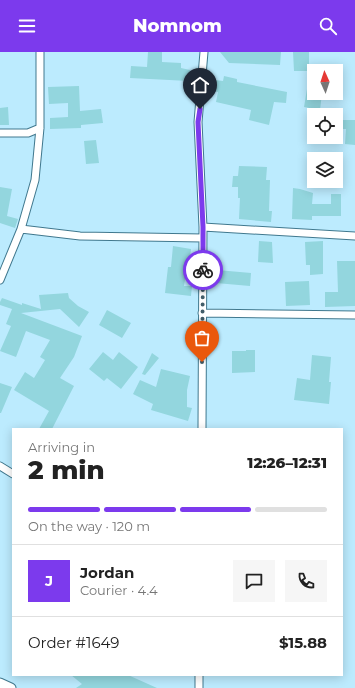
<!DOCTYPE html>
<meta charset="utf-8">
<style>
:root{--surface:#fff;--page:#f6f6f6;--text:#222;--muted:#767676;--line:#e0e0e0;--accent:#7c3aed}
body{margin:0;font-family:Montserrat,sans-serif;background:var(--page);color:var(--text);height:100vh;display:flex;flex-direction:column;font-size:15px;white-space:nowrap}
*{box-sizing:border-box;margin:0}
p{font-size:13px;color:var(--muted)}
.icon{flex:none;width:22px;height:22px;fill:none;stroke:currentColor;stroke-width:2;stroke-linecap:round;stroke-linejoin:round}
.map{position:relative;flex:1;overflow:hidden}
.side{position:absolute;left:12px;top:376px;width:331px;height:248px;display:flex;flex-direction:column;background:var(--surface);border-radius:0px;box-shadow:0 2px 10px #0003}
.side>*{flex:none}
.needle{width:26px;rotate:357deg}
.fabs{position:absolute;left:307px;top:12px;display:grid;gap:8px}
.fabs a{display:grid;place-items:center;width:36px;height:36px;border-radius:0px;background:var(--surface);box-shadow:0 2px 10px #0003;font-size:20px}
.pin{position:absolute;display:grid;place-items:center;width:34px;height:34px;color:#fff;margin:-41px -17px;border-radius:50% 50% 50% 0;rotate:-45deg;box-shadow:0 0 4px #0007}
.pin .icon{rotate:45deg}
.courier{position:absolute;display:grid;place-items:center;width:40px;height:40px;margin:-20px;border:3px solid #7c3aed;border-radius:50%;background:#fff;color:#222;box-shadow:0 1px 5px #0007}
.summary em{font-style:normal;font-weight:800}
.summary div{display:flex;flex-direction:column-reverse}
.summary{display:flex;align-items:center;justify-content:space-between;height:68px;padding:0 16px}
h1{font-size:26px;font-weight:800;line-height:30px}
.bar{display:grid;grid-template-columns:repeat(4,1fr);gap:6px 4px;align-content:center;height:48px;padding:0 16px}
.bar i{height:5px;border-radius:3px;background:var(--line)}
.bar .active{background:var(--accent)}
.bar p{grid-column:span 4}
.line{display:flex;align-items:center;gap:10px;padding:0 16px;border-top:1px solid var(--line)}
.line div{flex:1}
.round{display:grid;place-items:center;flex:none;width:42px;height:42px;border-radius:0px;background:var(--page)}
header{display:flex;justify-content:space-between;align-items:center;height:52px;padding:0 16px;background:var(--accent);color:#fff;font-size:18px;font-weight:800}
.map>svg:first-child{display:block}
</style>
<header><svg class="icon" aria-label="menu" viewBox="0 0 24 24"><path d="M4 6h16M4 12h16M4 18h16"/></svg>Nomnom<svg class="icon" aria-label="search" viewBox="0 0 24 24"><circle cx="10" cy="10" r="6"/><path d="M15 15l6 6"/></svg></header>
<div class="map">
<svg width="355" height="636" viewBox="0 0 355 636">
<rect width="100%" height="100%" fill="#bcebfe"/>
<!-- building -->
<path fill="#93d6de" d="M148,0H162V10L181,11V16L190,18L189,29L130,26L131,14L147,15Z
M220,0H281L280,13L229,11Z
M293,0H309V19H294Z
M224,24L237,27V30L287,40L286,51L274,50L269,73L249,68L251,58L216,50L218,40L213,39L215,28L223,29Z
M79,34L80,59L101,57L103,71L81,73V76L50,77V66L68,65V51L49,52L48,35Z
M307,37L314,38V41H322L320,58L304,55Z
M8,55L9,73H0V56Z
M336,68H355V93L345,92L346,77H336Z
M96,88L99,111L86,112L84,89Z
M239,114L267,115L266,128H270L269,159H272L271,170L239,167L240,146H238V135H232L233,124H238Z
M0,135L12,137L7,164L18,167L15,176L0,171Z
M293,136L300,137L313,141L312,152H331V142H341V164H312V168L292,167Z
M259,189L272,190L273,211L258,210Z
M323,189V222L310,223V213H306L305,190Z
M173,194L191,197L189,213H187L184,234H192L191,244L165,241L168,215H171Z
M337,209H355V254L325,255V240H338Z
M217,218L251,221L250,234L216,231Z
M309,229L310,253L286,254L285,230Z
M68,241L69,246L78,254L89,260L79,275L60,257L21,261L82,284L74,305L60,326L74,334L52,377H39L49,359L14,338L25,320L34,326L45,308L40,305L50,288L26,279L16,305L0,299L11,274L6,272L12,257L0,253V250L2,246L22,253V251L41,257L39,243Z
M107,258L131,271L122,286L99,273Z
M246,298H255V320L232,321V299H246Z
M103,300L113,308L119,300L138,315L121,337L107,326L104,329L89,317Z
M152,301L159,306L145,323L142,322Z
M312,303L331,305L329,330H331L329,352L294,348L297,326L310,328Z
M161,317L190,324L187,338V355L192,356L188,369L151,358L153,352L133,342L140,328L156,335Z
M0,331L12,335L1,361H0Z
M71,623H128L157,636H76L82,632Z"/>
<g fill="none" stroke-linecap="round" stroke-linejoin="round">
<defs>
<path id="minor" d="M40,0V76L35,128L21,177L80,184L203,186
M0,81H28L40,76
M203,175L355,184
M0,228L21,177
M202,261L355,263
M202,377L203,175L198,70L204,0
M0,414L13,422
M199,636V623"/>
<path id="tertiary" d="M0,631L11,636"/>
</defs>
<!-- minor casing -->
<use href="#minor" stroke="#40788e" stroke-width="9"/>
<!-- tertiary casing -->
<use href="#tertiary" stroke="#40788e" stroke-width="11"/>
<!-- minor -->
<use href="#minor" stroke="#fff" stroke-width="7"/>
<!-- tertiary -->
<use href="#tertiary" stroke="#fff" stroke-width="9"/>
</g>
<g fill="none" stroke-linecap="round" stroke-linejoin="round">
<!-- done -->
<path stroke="#425d69" stroke-width="4" stroke-dasharray="0 7.2" d="M202,310L203,218"/>
<!-- route -->
<path stroke="#7c3aed" stroke-width="5" d="M200,57L198,70L203,175V218"/>
</g>
</svg>
<div class="fabs">
<a><svg class="needle" viewBox="-14 -14 28 28"><path d="M0-13l5 13h-10z" fill="#e53935"/><path d="M0 13l5-13h-10z" fill="#767676"/></svg></a>
<a><svg class="icon" aria-label="locate" viewBox="0 0 24 24"><circle cx="12" cy="12" r="6"/><path d="M12 2v4M12 18v4M2 12h4M18 12h4"/></svg></a>
<a><svg class="icon" aria-label="layers" viewBox="0 0 24 24"><path d="M12 4l9 5-9 5-9-5zM3 14l9 5 9-5"/></svg></a>
</div>
<div class="pin" style="left:202px;top:310px;background:#ea580c"><svg class="icon" aria-label="bag" viewBox="0 0 24 24"><path d="M5 8h14l-1 12H6zM9 8a3 3 0 0 1 6 0"/></svg></div>
<div class="pin" style="left:200px;top:57px;background:#1f2937"><svg class="icon" aria-label="home" viewBox="0 0 24 24"><path d="M3 11l9-7 9 7M6 9v11h12V9"/></svg></div>
<div class="courier" style="left:203px;top:218px"><svg class="icon" aria-label="bike" viewBox="0 0 24 24"><circle cx="6" cy="16" r="4"/><circle cx="18" cy="16" r="4"/><path d="M6 16l4-8h5l3 8M10 8l3 8H6M13 5h3"/></svg></div>
<section class="side">
<div class="summary"><div><h1>2 min</h1><p>Arriving in</p></div><em>12:26–12:31</em></div>
<div class="bar"><i class="active"></i><i class="active"></i><i class="active"></i><i></i><p>On the way · 120 m</p></div>
<div class="line" style="height:72px"><b class="round" style="background:var(--accent);color:#fff">J</b><div><b>Jordan</b><p>Courier · 4.4</p></div><a class="round"><svg class="icon" aria-label="chat" viewBox="0 0 24 24"><path d="M4 5h16v11H9l-5 4z"/></svg></a><a class="round"><svg class="icon" aria-label="phone" viewBox="0 0 24 24"><path d="M5 4h4l2 5-3 2q2 4 5 5l2-3 5 2v4C11 20 4 13 5 4z"/></svg></a></div>
<div class="line" style="height:52px"><div>Order #1649</div><b>$15.88</b></div>
</section>
</div>
